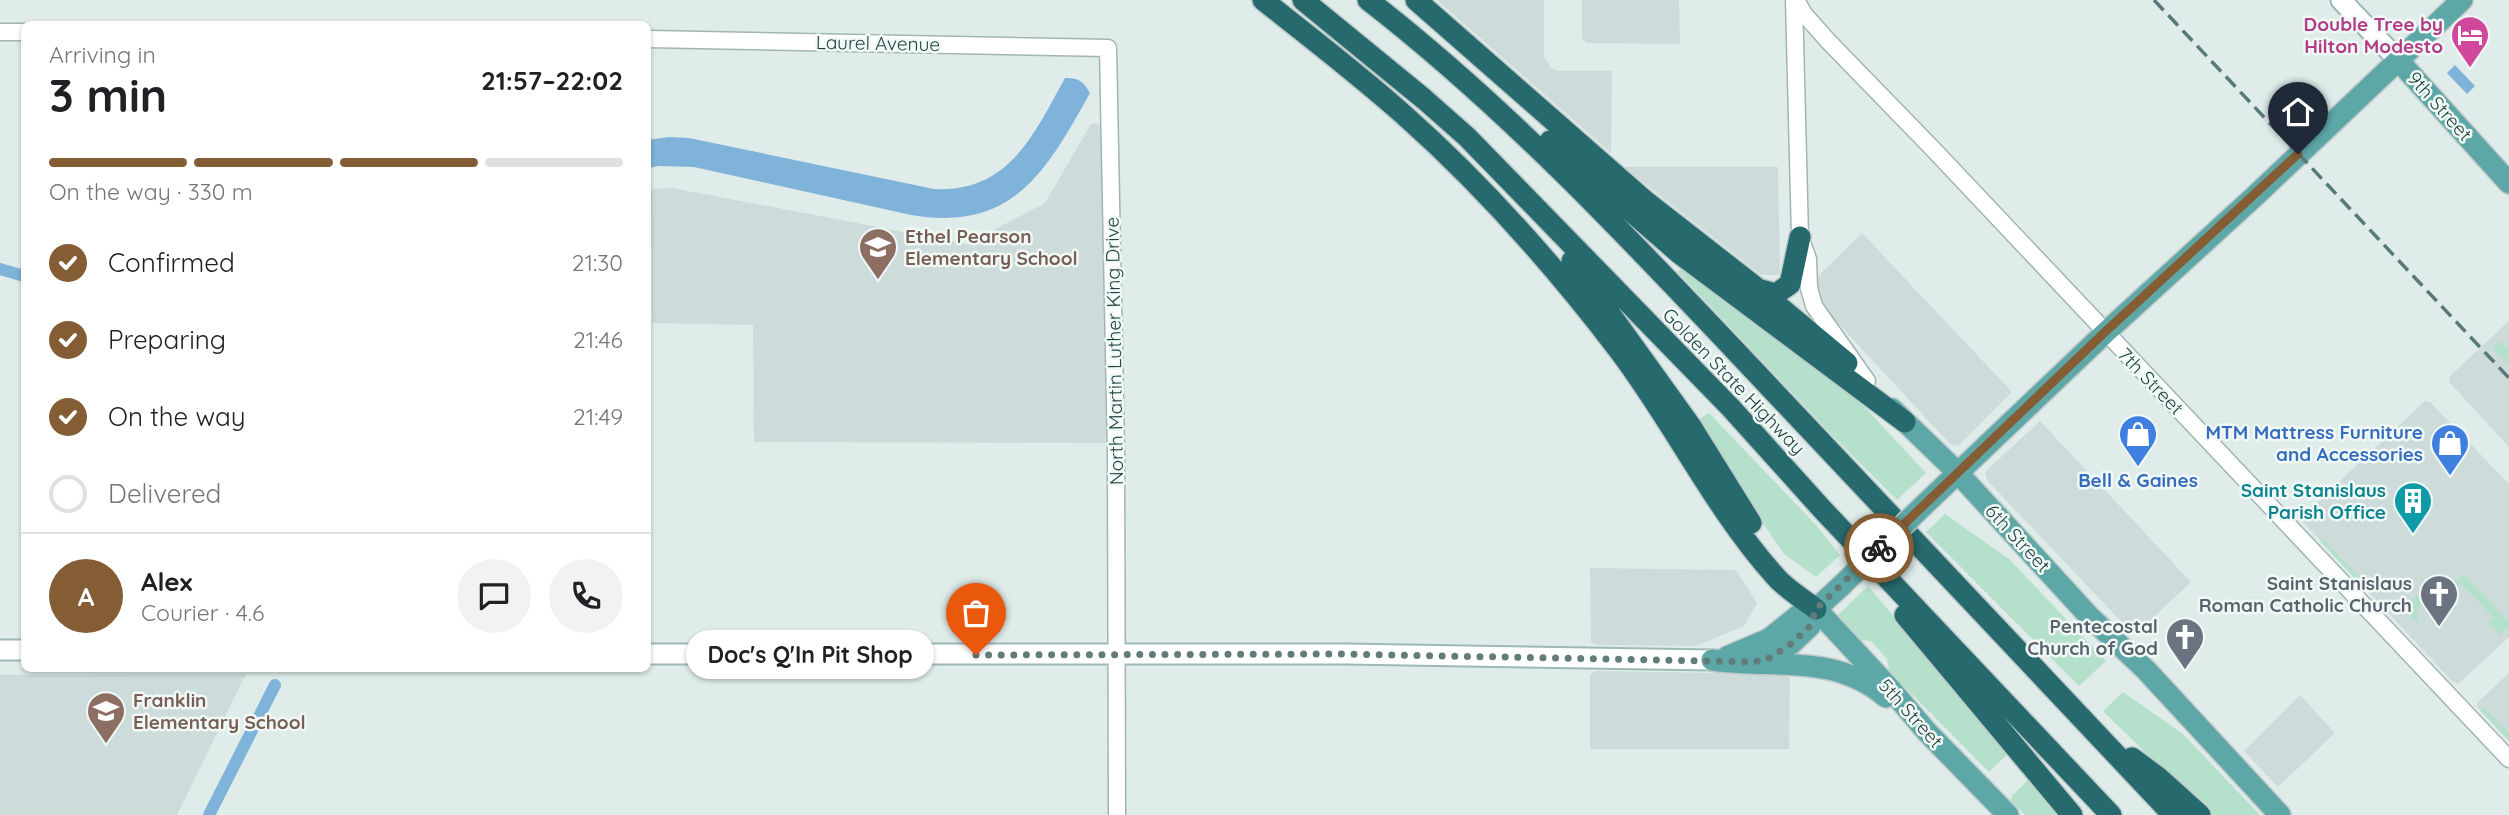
<!DOCTYPE html>
<meta charset="utf-8">
<style>
:root{--surface:#fff;--page:#f2f2f2;--text:#202124;--muted:#757577;--line:#e0e0e0;--accent:#845d35}
body{margin:0;font-family:Quicksand,sans-serif;background:var(--page);color:var(--text);height:100vh;display:flex;flex-direction:column;font-size:26px;white-space:nowrap}
*{box-sizing:border-box;margin:0}
p{font-size:23px;color:var(--muted)}
.icon{flex:none;width:38px;height:38px;fill:none;stroke:currentColor;stroke-width:2;stroke-linecap:round;stroke-linejoin:round}
.map{position:relative;flex:1;overflow:hidden}
.side{position:absolute;left:21px;top:21px;width:630px;height:651px;display:flex;flex-direction:column;background:var(--surface);border-radius:10px;box-shadow:0 2px 5px #0004}
.side>*{flex:none}
.pin{position:absolute;display:grid;place-items:center;width:60px;height:60px;color:#fff;margin:-72px -30px;border-radius:50% 50% 50% 0;rotate:-45deg;box-shadow:0 0 7px #0007}
.pin .icon{rotate:45deg}
.courier{position:absolute;display:grid;place-items:center;width:70px;height:70px;margin:-35px;border:5px solid #845d35;border-radius:50%;background:#fff;color:#222;box-shadow:0 2px 9px #0007}
.bubble{position:absolute;height:49px;border-radius:24px;background:var(--surface);box-shadow:0 2px 5px #0004;font-size:23px;font-weight:800;line-height:49px;text-align:center}
.overview em{font-style:normal;font-weight:800}
.overview div{display:flex;flex-direction:column-reverse}
.overview{display:flex;align-items:center;justify-content:space-between;height:119px;padding:0 28px}
h1{font-size:46px;font-weight:800;line-height:52px}
.bar{display:grid;grid-template-columns:repeat(4,1fr);gap:10px 7px;align-content:center;height:84px;padding:0 28px}
.bar i{height:9px;border-radius:5px;background:var(--line)}
.bar .on{background:var(--accent)}
.bar p{grid-column:span 4}
.line{display:flex;align-items:center;gap:18px;padding:0 28px;border-top:2px solid var(--line)}
.line div{flex:1}
.round{display:grid;place-items:center;flex:none;width:74px;height:74px;border-radius:37px;background:var(--page)}
ol{padding:0 28px;list-style:none}
li{display:flex;align-items:center;gap:21px;height:77px}
li p{margin-inline-start:auto}
li .icon{padding:7px;border-radius:50%;background:var(--accent);color:#fff;stroke-width:4}
li:last-child{color:var(--muted)}
li i{width:38px;height:38px;border:4px solid var(--line);border-radius:50%}
.map>svg:first-child{display:block}
</style>
<div class="map">
<svg width="2509" height="815" viewBox="0 0 2509 815">
<rect width="100%" height="100%" fill="#dfecea"/>
<!-- built -->
<path fill="#cddcda" d="M1437,0H1544V57L1551,68L1558,71H1612L1611,153Z
M1582,0H1679L1680,44L1587,43L1582,39Z
M1104,123L1106,443L754,442L753,325L652,323L651,189L672,188L967,244L1045,203L1091,124Z
M1624,167H1778L1780,275H1761Z
M1862,233L2012,392L1958,446L1951,445L1822,306L1816,289L1819,275Z
M2509,321V447L2449,382L2451,375Z
M2425,401L2430,402L2509,484V637L2458,684L2452,681L2302,521L2305,514Z
M2040,421L2191,582L2139,631L2129,630L1987,480L1985,472Z
M1590,568L1736,570L1757,603L1744,626L1696,646L1595,645L1591,642Z
M1595,671L1783,674L1790,678L1789,749H1590V675Z
M2509,673V741L2477,707V703Z
M246,674L177,815H0V675Z
M2300,695L2335,733L2278,787L2244,751Z"/>
<!-- green -->
<path fill="#b5e0cc" d="M1684,265L1845,386L1926,473L1897,500L1830,433L1678,272Z
M2500,341L2509,350V366L2492,348Z
M1709,413L1816,525L1840,555L1816,577L1784,554L1749,503L1698,420Z
M1945,514L2009,559L2106,661L2079,686L1926,532Z
M2323,539L2364,582L2361,585L2320,541Z
M2464,574L2509,622V626L2500,635L2488,623L2493,619L2491,615L2461,584L2455,589L2450,585L2442,593L2463,619L2437,591L2450,581L2453,583Z
M1868,586L2009,753L1989,772L1889,671L1887,659L1871,641L1858,640L1837,616Z
M2416,596L2434,606L2432,607L2424,604L2419,606L2416,614L2419,619L2416,622L2402,608Z
M2123,692L2183,734L2260,815H2209L2103,711Z
M2484,707L2509,733V741L2480,710Z
M2031,777L2063,815H2025L2011,800L2012,796Z"/>
<!-- water -->
<path fill="#80b3d9" d="M2455,65L2475,86L2467,94L2447,73Z
M1065,78C1079,78 1083,81 1090,93C1046,172 1013,232 911,215L694,167L659,166L648,168V140L668,137L689,138L934,189C1009,193 1034,134 1065,78Z"/>
<g fill="none" stroke-linecap="round" stroke-linejoin="round">
<!-- canal -->
<path stroke="#80b3d9" stroke-width="12" d="M0,269L24,276
M209,815L275,685"/>
<defs>
<path id="tertiary" d="M1794,0L1800,237L1808,259L1809,288L1814,306L1867,381
M1796,0L1804,14L1829,42L1933,149L2509,759
M0,32H24
M648,39L1108,48L1116,452L1117,815"/>
<path id="secondary" d="M2341,0L2398,60
M0,650H24
M648,654H1346L1712,660"/>
<path id="primary" d="M2398,60L2509,183
M1892,409L1957,472L2089,616L2146,670L2280,815
M1924,505L2105,333L2255,196L2462,0
M1816,609L1893,692L1927,732L2008,815
M1727,657L1769,639L1799,615L1816,609
M1712,660C1775,669 1834,653 1886,697
M1759,661L1769,658L1791,644L1810,626L1816,609L1841,586"/>
<path id="motorway" d="M1263,0C1310,37 1358,74 1403,114C1483,185 1553,264 1618,349C1673,421 1714,508 1775,576C1786,589 1803,599 1816,609
M1303,0L1424,99L1467,137L1731,408L1822,509L2111,815
M1368,0C1506,107 1626,235 1746,362C1889,513 2030,665 2173,815
M1416,0L1644,200L1758,289L1847,363
M1550,141L1679,253L1905,422
M1572,261L1692,428L1751,523
M1758,289L1776,294L1790,284L1800,237
M1905,615L2072,815
M2132,758L2159,778L2200,815"/>
</defs>
<!-- tertiary casing -->
<use href="#tertiary" stroke="#a1b5b3" stroke-width="19"/>
<!-- secondary casing -->
<use href="#secondary" stroke="#9cb9b7" stroke-width="23"/>
<!-- primary casing -->
<use href="#primary" stroke="#c0c9c9" stroke-width="24"/>
<!-- motorway casing -->
<use href="#motorway" stroke="#c0c9c9" stroke-width="24"/>
<!-- tertiary -->
<use href="#tertiary" stroke="#fff" stroke-width="16"/>
<!-- secondary -->
<use href="#secondary" stroke="#fff" stroke-width="19"/>
<!-- primary -->
<use href="#primary" stroke="#5ea7a7" stroke-width="21"/>
<!-- motorway -->
<use href="#motorway" stroke="#266a6e" stroke-width="21"/>
<!-- rail -->
<path stroke="#587a7a" stroke-width="3.5" stroke-dasharray="14 7" stroke-linecap="butt" d="M2154,0L2509,378"/>
<defs>
<path id="primary-bridge" d="M1841,586L1924,505"/>
</defs>
<!-- primary-bridge casing -->
<use href="#primary-bridge" stroke="#c0c9c9" stroke-width="24" stroke-linecap="butt"/>
<!-- primary-bridge -->
<use href="#primary-bridge" stroke="#5ea7a7" stroke-width="21"/>
</g>
<g fill="none" stroke-linecap="round" stroke-linejoin="round">
<!-- done -->
<path stroke="#627c7a" stroke-width="7" stroke-dasharray="0 12.6" d="M976,655L1346,654L1754,662L1769,658L1791,644L1810,626L1816,609L1879,548"/>
<!-- route -->
<path stroke="#845d35" stroke-width="9" d="M1879,548L2105,332L2298,154"/>
</g>
<!-- icons -->
<defs>
<symbol id="hotel-pin" viewBox="-11 -11 22 30"><path d="M0 17L-7.5 6A9.5 9.5 0 1 1 7.5 6Z" fill="#d1479c" stroke="#f0f9f6"/><path d="M-6-4.5h1.5V1H6V5H4.5V3h-9V5H-6ZM-4 0a1.8 1.8 0 1 1 3.6 0ZM.5 0V-2.5h3Q6-2.5 6 0Z" fill="#fff"/></symbol>
<symbol id="school-pin" viewBox="-11 -11 22 30"><path d="M0 17L-7.5 6A9.5 9.5 0 1 1 7.5 6Z" fill="#8d6e63" stroke="#f0f9f6"/><path d="M0-5L7-2L0 1L-7-2ZM-4 1L0 2.5L4 1V4Q0 6-4 4Z" fill="#fff"/></symbol>
<symbol id="shop-pin" viewBox="-11 -11 22 30"><path d="M0 17L-7.5 6A9.5 9.5 0 1 1 7.5 6Z" fill="#3f7fe0" stroke="#f0f9f6"/><path d="M-5-2.5h2.3a2.7 3.5 0 0 1 5.4 0H5L5.5 6h-11ZM-1.5-2.5h3a1.5 2.3 0 0 0-3 0Z" fill="#fff"/></symbol>
<symbol id="building-pin" viewBox="-11 -11 22 30"><path d="M0 17L-7.5 6A9.5 9.5 0 1 1 7.5 6Z" fill="#0f9aa8" stroke="#f0f9f6"/><path d="M-4-6H4V6H1V3H-1V6H-4ZM-2.5-4.3h1.7v1.8h-1.7ZM.8-4.3h1.7v1.8H.8ZM-2.5-1h1.7V.8h-1.7ZM.8-1h1.7V.8H.8Z" fill="#fff"/></symbol>
<symbol id="church-pin" viewBox="-11 -11 22 30"><path d="M0 17L-7.5 6A9.5 9.5 0 1 1 7.5 6Z" fill="#6b7280" stroke="#f0f9f6"/><path d="M-1.2-6h2.4v3.5h3.3v2.4h-3.3V6h-2.4V-.1h-3.3v-2.4h3.3Z" fill="#fff"/></symbol>
</defs>
<g fill-rule="evenodd">
<use href="#hotel-pin" x="2448" y="13" width="44" height="60"/>
<use href="#school-pin" x="856" y="225" width="44" height="60"/>
<use href="#shop-pin" x="2116" y="412" width="44" height="60"/>
<use href="#shop-pin" x="2428" y="421" width="44" height="60"/>
<use href="#building-pin" x="2391" y="479" width="44" height="60"/>
<use href="#church-pin" x="2417" y="572" width="44" height="60"/>
<use href="#church-pin" x="2163" y="615" width="44" height="60"/>
<use href="#school-pin" x="84" y="689" width="44" height="60"/>
</g>
<g text-anchor="middle" stroke-width="5" stroke-linejoin="round" paint-order="stroke">
<!-- hotel labels -->
<g font-size="19" font-weight="bold" fill="#b23c85" stroke="#f0f9f6" text-anchor="end">
<text x="2443" y="31">Double Tree by<tspan x="2443" dy="22">Hilton Modesto</tspan></text>
</g>
<!-- street labels -->
<g font-size="19" fill="#1e3f3e" stroke="#f0f9f6">
<text transform="translate(878 43) rotate(1)" y="7">Laurel Avenue</text>
<text transform="translate(2440 106) rotate(48)" y="7">9th Street</text>
<text transform="translate(1114 351) rotate(-91)" y="7">North Martin Luther King Drive</text>
<text transform="translate(1734 381) rotate(46)" y="7">Golden State Highway</text>
<text transform="translate(2151 381) rotate(46)" y="7">7th Street</text>
<text transform="translate(2018 538) rotate(47)" y="7">6th Street</text>
<text transform="translate(1911 713) rotate(48)" y="7">5th Street</text>
</g>
<!-- education labels -->
<g font-size="19" font-weight="bold" fill="#785e54" stroke="#f0f9f6" text-anchor="start">
<text x="905" y="243">Ethel Pearson<tspan x="905" dy="22">Elementary School</tspan></text>
<text x="133" y="707">Franklin<tspan x="133" dy="22">Elementary School</tspan></text>
</g>
<!-- shop labels -->
<g font-size="19" font-weight="bold" fill="#366cbe" stroke="#f0f9f6" text-anchor="end">
<text x="2423" y="439">MTM Mattress Furniture<tspan x="2423" dy="22">and Accessories</tspan></text>
<text x="2138" y="487" text-anchor="middle">Bell &amp; Gaines</text>
</g>
<!-- culture labels -->
<g font-size="19" font-weight="bold" fill="#0d838f" stroke="#f0f9f6" text-anchor="end">
<text x="2386" y="497">Saint Stanislaus<tspan x="2386" dy="22">Parish Office</tspan></text>
</g>
<!-- worship labels -->
<g font-size="19" font-weight="bold" fill="#5b616d" stroke="#f0f9f6" text-anchor="end">
<text x="2412" y="590">Saint Stanislaus<tspan x="2412" dy="22">Roman Catholic Church</tspan></text>
<text x="2158" y="633">Pentecostal<tspan x="2158" dy="22">Church of God</tspan></text>
</g>
</g>
</svg>
<div class="pin" style="left:976px;top:655px;background:#ea580c"><svg class="icon" aria-label="bag" viewBox="0 0 24 24"><path d="M5 8h14l-1 12H6zM9 8a3 3 0 0 1 6 0"/></svg></div>
<div class="pin" style="left:2298px;top:154px;background:#1f2937"><svg class="icon" aria-label="home" viewBox="0 0 24 24"><path d="M3 11l9-7 9 7M6 9v11h12V9"/></svg></div>
<div class="courier" style="left:1879px;top:548px"><svg class="icon" aria-label="bike" viewBox="0 0 24 24"><circle cx="6" cy="16" r="4"/><circle cx="18" cy="16" r="4"/><path d="M6 16l4-8h5l3 8M10 8l3 8H6M13 5h3"/></svg></div>
<div class="bubble" style="left:686px;top:630px;width:248px">Doc's Q'In Pit Shop</div>
<section class="side">
<div class="overview"><div><h1>3 min</h1><p>Arriving in</p></div><em>21:57–22:02</em></div>
<div class="bar"><i class="on"></i><i class="on"></i><i class="on"></i><i></i><p>On the way · 330 m</p></div>
<ol>
<li><svg class="icon" aria-label="check" viewBox="0 0 24 24"><path d="M5 12l5 5 9-10"/></svg>Confirmed<p>21:30</p></li>
<li><svg class="icon" aria-label="check" viewBox="0 0 24 24"><path d="M5 12l5 5 9-10"/></svg>Preparing<p>21:46</p></li>
<li><svg class="icon" aria-label="check" viewBox="0 0 24 24"><path d="M5 12l5 5 9-10"/></svg>On the way<p>21:49</p></li>
<li><i></i>Delivered</li>
</ol>
<div class="line" style="height:126px"><b class="round" style="background:var(--accent);color:#fff">A</b><div><b>Alex</b><p>Courier · 4.6</p></div><a class="round"><svg class="icon" aria-label="chat" viewBox="0 0 24 24"><path d="M4 5h16v11H9l-5 4z"/></svg></a><a class="round"><svg class="icon" aria-label="phone" viewBox="0 0 24 24"><path d="M5 4h4l2 5-3 2q2 4 5 5l2-3 5 2v4C11 20 4 13 5 4z"/></svg></a></div>
</section>
</div>
